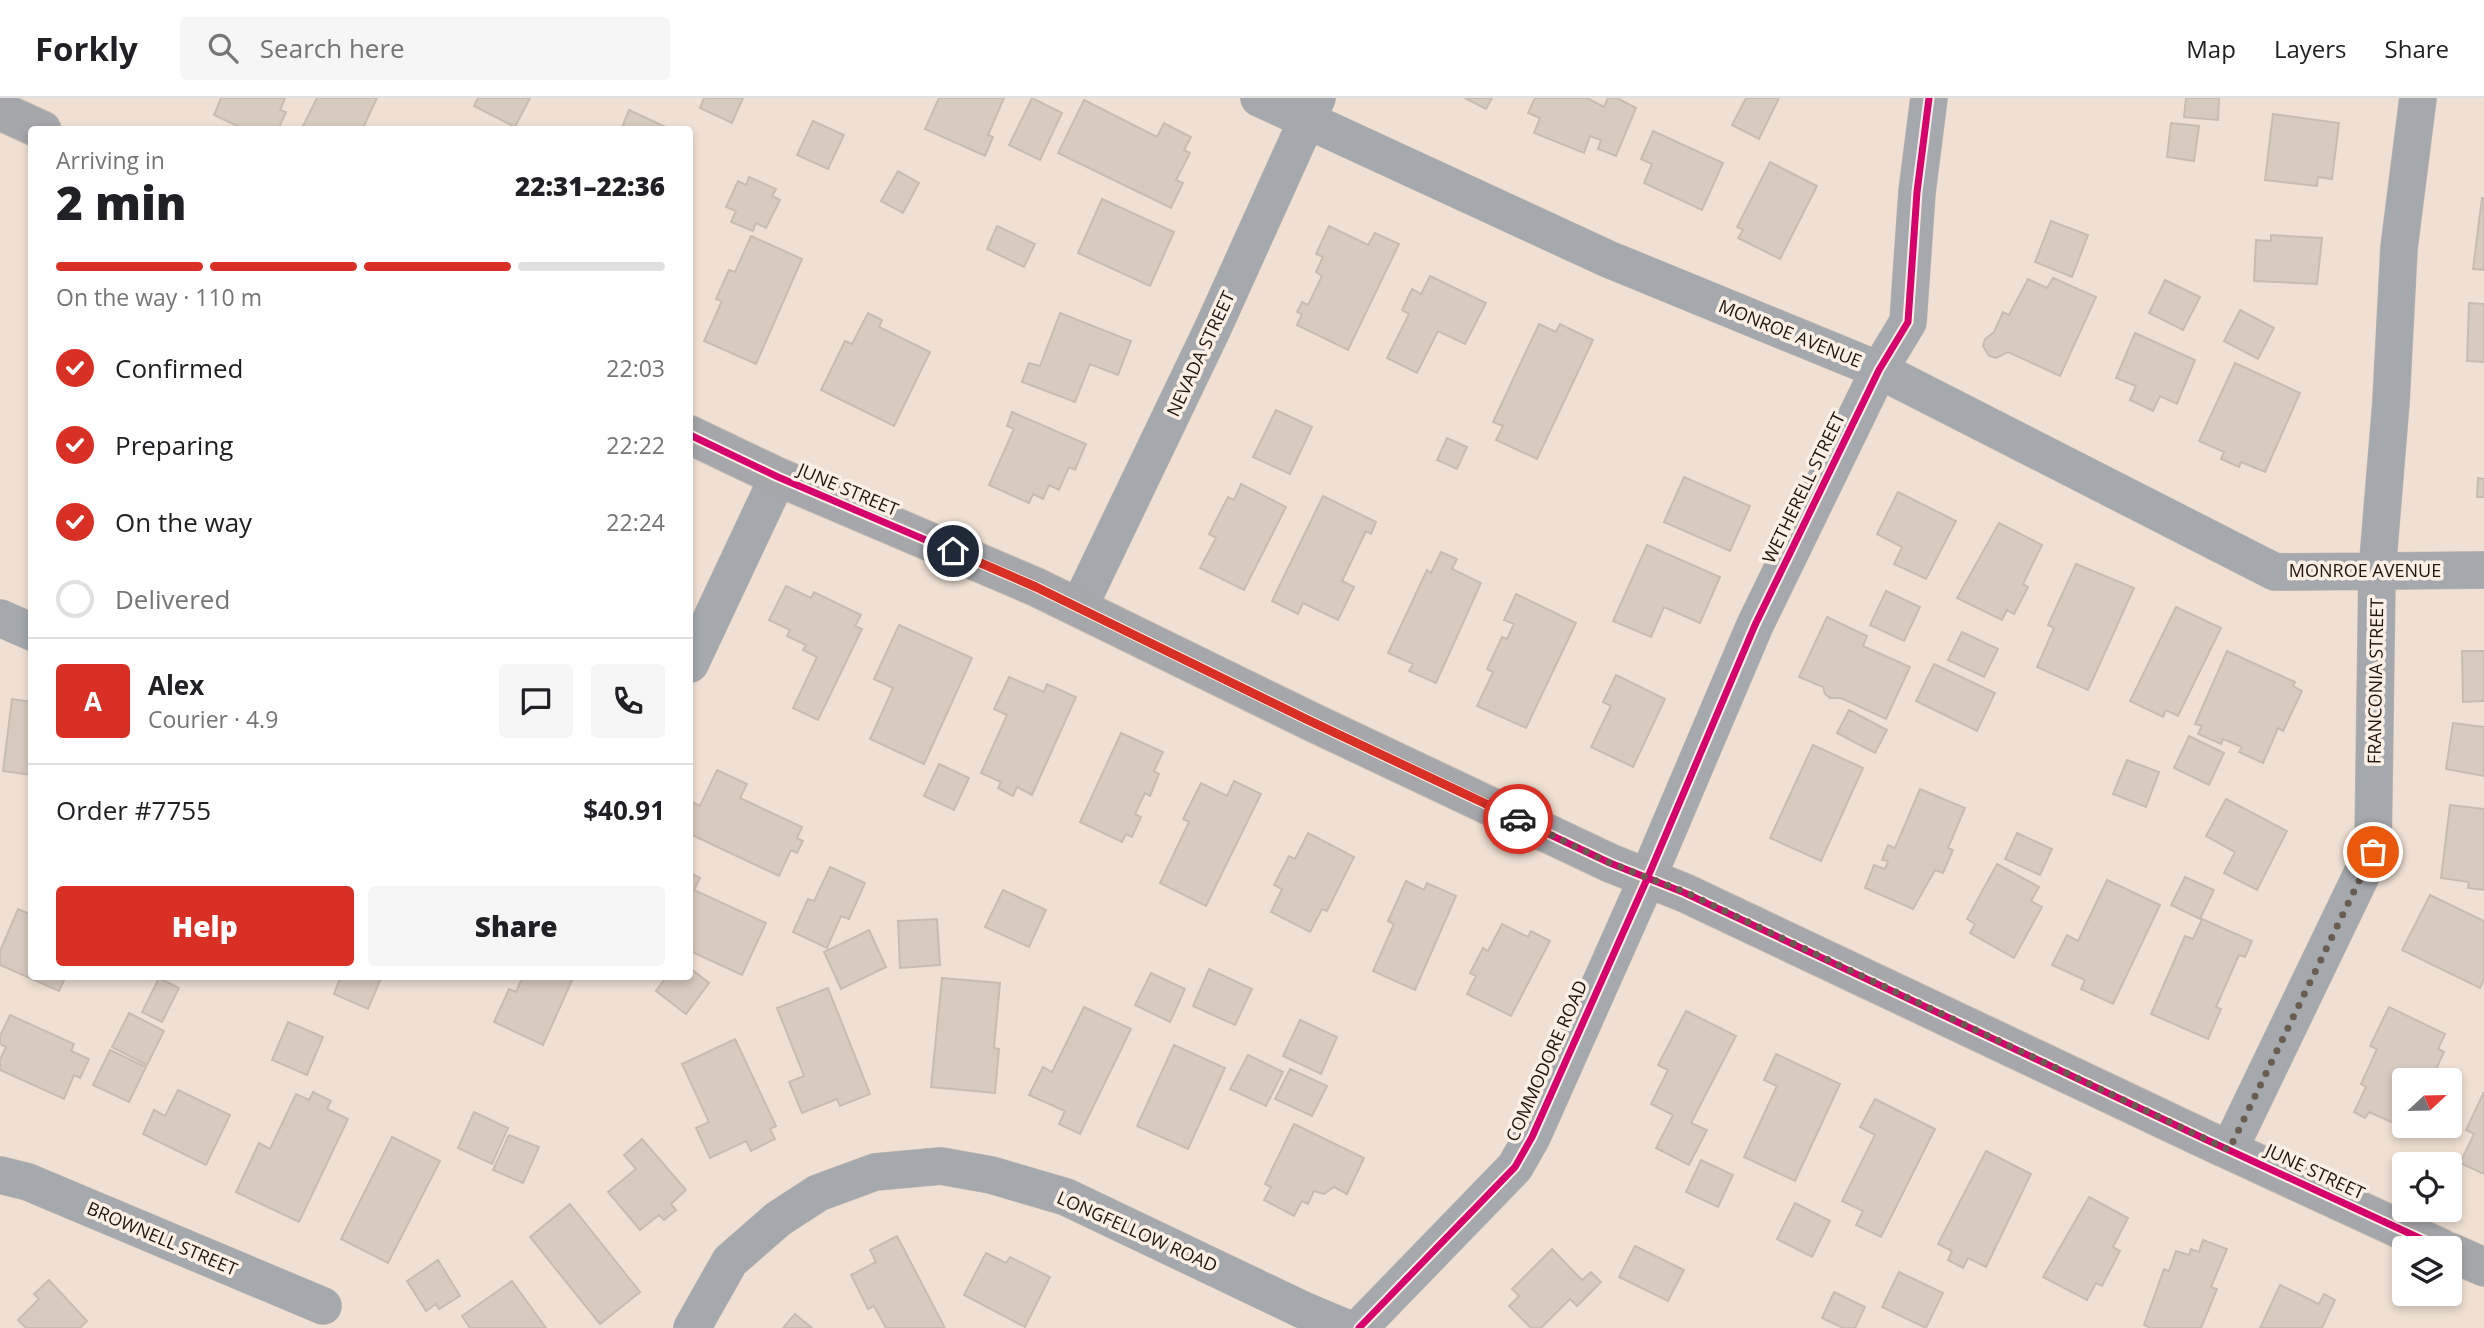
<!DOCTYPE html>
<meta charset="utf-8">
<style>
:root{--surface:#fff;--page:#f6f6f6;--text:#202124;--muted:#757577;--line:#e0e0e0;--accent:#d93025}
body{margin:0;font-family:"Open Sans",sans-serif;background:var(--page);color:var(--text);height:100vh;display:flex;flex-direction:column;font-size:26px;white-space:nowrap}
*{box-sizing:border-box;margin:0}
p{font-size:23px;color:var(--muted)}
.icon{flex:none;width:38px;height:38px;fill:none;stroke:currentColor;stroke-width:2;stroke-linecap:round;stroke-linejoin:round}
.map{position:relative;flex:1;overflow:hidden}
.panel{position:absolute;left:28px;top:28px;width:665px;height:854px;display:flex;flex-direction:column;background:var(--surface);border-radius:7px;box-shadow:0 4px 10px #0003}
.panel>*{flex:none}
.needle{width:46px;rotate:68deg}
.controls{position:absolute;left:2392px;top:970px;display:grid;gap:14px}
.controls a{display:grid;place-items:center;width:70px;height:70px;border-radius:7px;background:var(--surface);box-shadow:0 4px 10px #0003;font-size:35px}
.pin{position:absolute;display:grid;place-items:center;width:60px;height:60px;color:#fff;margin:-30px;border:4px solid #fff;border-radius:50%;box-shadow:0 2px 7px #0007}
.courier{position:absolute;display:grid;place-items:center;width:70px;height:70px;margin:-35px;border:5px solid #d93025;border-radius:50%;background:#fff;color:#222;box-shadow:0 2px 9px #0007}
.overview em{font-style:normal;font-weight:800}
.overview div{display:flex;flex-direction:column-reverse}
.overview{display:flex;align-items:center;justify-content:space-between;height:119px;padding:0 28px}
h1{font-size:46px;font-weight:800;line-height:52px}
.bar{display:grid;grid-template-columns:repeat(4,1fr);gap:10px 7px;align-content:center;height:84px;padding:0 28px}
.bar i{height:9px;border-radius:5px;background:var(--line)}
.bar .active{background:var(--accent)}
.bar p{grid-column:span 4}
.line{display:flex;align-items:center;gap:18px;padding:0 28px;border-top:2px solid var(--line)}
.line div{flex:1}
.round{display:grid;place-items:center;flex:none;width:74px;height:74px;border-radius:7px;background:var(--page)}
ol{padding:0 28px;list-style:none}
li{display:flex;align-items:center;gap:21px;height:77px}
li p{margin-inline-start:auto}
li .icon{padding:7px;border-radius:50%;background:var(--accent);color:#fff;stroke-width:4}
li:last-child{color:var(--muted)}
li i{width:38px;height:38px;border:4px solid var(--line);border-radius:50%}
.action{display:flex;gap:14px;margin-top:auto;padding:14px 28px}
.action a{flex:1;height:80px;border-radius:7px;background:var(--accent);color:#fff;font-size:28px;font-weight:800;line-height:80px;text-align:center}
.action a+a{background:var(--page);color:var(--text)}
header{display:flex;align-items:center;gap:42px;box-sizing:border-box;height:98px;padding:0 35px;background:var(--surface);border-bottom:2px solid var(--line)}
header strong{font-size:33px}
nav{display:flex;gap:38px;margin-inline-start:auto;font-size:24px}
.search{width:490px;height:63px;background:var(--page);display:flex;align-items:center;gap:18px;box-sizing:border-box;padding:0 24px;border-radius:7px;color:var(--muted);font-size:26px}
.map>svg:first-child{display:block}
</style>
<header>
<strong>Forkly</strong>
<div class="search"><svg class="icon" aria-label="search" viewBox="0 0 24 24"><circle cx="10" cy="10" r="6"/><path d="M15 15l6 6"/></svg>Search here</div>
<nav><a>Map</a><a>Layers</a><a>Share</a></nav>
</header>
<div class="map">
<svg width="2484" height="1230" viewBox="0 0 2484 1230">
<rect width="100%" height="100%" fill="#f0e0d3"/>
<!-- building -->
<path fill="#d7cabf" stroke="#c8bcb2" stroke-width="2" d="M221,0H285L280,12L286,14L278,32H246L214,17Z
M317,0H377L362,32H301Z
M478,0H530L515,29L474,8Z
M704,0H743L732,25L700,10Z
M939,0H1004L988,37L993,39L985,58L925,31Z
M1032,0L1062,15L1040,62L1009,47Z
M1465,0H1492L1486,11Z
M1535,0H1587L1604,9L1608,0H1617L1636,10L1616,58L1598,51L1601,42L1590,38L1584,55L1534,35L1540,20L1528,15Z
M1746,0H1779L1759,41L1732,27Z
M2186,0H2219L2218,22L2184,19Z
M1084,2L1157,39L1164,25L1191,39L1184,52L1190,55L1176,82L1183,85L1171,110L1058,55Z
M629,12L672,32H621Z
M2273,16L2339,25L2332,81L2318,79L2317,88L2265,82Z
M813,23L844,37L828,71L797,57Z
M2171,25L2199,28L2194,63L2167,59Z
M1653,33L1723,65L1702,112L1644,85L1652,66L1641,61Z
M1770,64L1817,88L1780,161L1738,140L1743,132L1737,129Z
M898,73L919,85L903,115L881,103Z
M749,79L776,91L772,98L780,102L766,130L756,125L753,133L731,124L736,113L726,109L738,83L746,87Z
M2482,100H2484V172L2473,171Z
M1102,101L1174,134L1150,188L1078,155Z
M2051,123L2088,137L2072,179L2035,164Z
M997,128L1035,146L1024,169L987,151Z
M1329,128L1368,147L1375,135L1399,146L1348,252L1297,227L1302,216L1297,214L1302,204L1308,207L1322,178L1316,174L1323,159L1316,156Z
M2271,137L2322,140L2317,186L2254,183L2256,142L2271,143Z
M751,138L802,161L756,266L704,243L722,203L716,201L729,172L735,174Z
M1430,178L1486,205L1465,246L1438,233L1417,275L1387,260L1409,216L1402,212L1412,191L1421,196Z
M2053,180L2096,199L2060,278L2008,254L1996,260L1989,258L1983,248L1985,241L1994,234L2003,214L2009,217L2028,181L2047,190Z
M2165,182L2200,199L2183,232L2149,215Z
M2469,205L2484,206V264L2467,263Z
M2240,212L2274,230L2258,261L2224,243Z
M868,215L882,222L879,229L930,254L894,328L821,292L845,243L852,246Z
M1060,215L1131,243L1118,277L1090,266L1075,304L1022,284L1029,265L1040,268Z
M1539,226L1556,234L1560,226L1593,242L1537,361L1496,342L1503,328L1493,324Z
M2135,235L2195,262L2177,306L2160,298L2153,313L2130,302L2136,288L2116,280Z
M2235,265L2300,295L2265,374L2241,364L2239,369L2221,361L2224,354L2199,343Z
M1276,312L1312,329L1290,376L1253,359Z
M1012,314L1086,346L1075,372L1069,369L1059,392L1049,387L1043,401L1033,396L1029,405L989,387L1014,331L1007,328Z
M1447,340L1467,349L1457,371L1437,362Z
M1684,379L1750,408L1730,453L1664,424Z
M2478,380L2484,381V399H2477Z
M1241,386L1286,409L1244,492L1200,470L1216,440L1209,436L1228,399L1234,402Z
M1898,394L1956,423L1926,481L1894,466L1902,449L1877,436Z
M1323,398L1376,424L1371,436L1366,433L1342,483L1354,489L1338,522L1303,505L1298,516L1272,503Z
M1999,425L2042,447L2023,486L2028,489L2014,516L2007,512L2002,522L1957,500Z
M1647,447L1720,479L1700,525L1664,509L1651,539L1613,523Z
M1441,454L1457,461L1452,471L1481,485L1436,585L1409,573L1413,566L1388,555L1427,472L1431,475Z
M2076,466L2134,490L2088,592L2037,569L2054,530L2048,527Z
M786,488L811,500L814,494L861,517L855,528L862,531L818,622L793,610L817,559L803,552L806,547L787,538L790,532L769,522Z
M1886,493L1920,509L1904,543L1870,527Z
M1516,496L1576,525L1526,630L1477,608L1493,574L1487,571L1502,539L1507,541L1514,526L1504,522Z
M2176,509L2221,530L2178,618L2166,612L2163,619L2130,603Z
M1827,519L1867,538L1863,548L1910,569L1886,621L1841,600H1830L1825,596L1823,589L1799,579Z
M899,527L972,560L924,666L870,641L893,590L874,581Z
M1962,534L1998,551L1984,579L1948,562Z
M2227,553L2295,584L2293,588L2302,593L2283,633L2278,630L2263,665L2239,654L2242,649L2223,641L2221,646L2198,636L2202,628L2195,626Z
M2462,553H2484V603L2463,604Z
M1934,566L1995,595L1977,633L1916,603Z
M1616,577L1665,601L1633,669L1591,649L1611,608L1603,604Z
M1009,579L1044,594L1047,586L1076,599L1032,697L1017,689L1013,698L998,690L1001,684L981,675L1007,617L994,611Z
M12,601L32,604V677L3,673Z
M1849,612L1887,632L1875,655L1837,635Z
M2453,625L2484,629V678L2446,671Z
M1121,635L1163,654L1154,673L1159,676L1150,698L1145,695L1135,716L1141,719L1132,739L1126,736L1122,744L1080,724Z
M2189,638L2224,655L2209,687L2174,670Z
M1813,647L1863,670L1821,763L1770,740Z
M2127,662L2159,674L2146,709L2113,696Z
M939,666L969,680L954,712L924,698Z
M717,672L747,686L740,700L802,729L797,740L803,743L797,755L791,752L779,778L690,736V703L700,708Z
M1234,683L1261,696L1206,808L1160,785L1189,724L1183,721L1201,685L1227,698Z
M1920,691L1965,710L1948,750L1953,752L1943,775L1935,772L1913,811L1865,790L1874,767L1885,771L1888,763L1882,762L1888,747L1895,750Z
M2226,701L2287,733L2257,792L2224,775L2235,754L2206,738Z
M2450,707L2484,711V792L2468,790L2469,784L2441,780Z
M1308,735L1354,759L1327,813L1322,811L1310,834L1271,814L1282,791L1274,787L1289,758L1295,761Z
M2017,735L2052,751L2040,777L2005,761Z
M1997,766L2039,789L2031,803L2042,809L2014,860L1970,835L1975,826L1967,821Z
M830,769L865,785L849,821L841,818L827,850L793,834L808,801L814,803Z
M690,775L700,780L694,792L766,825L742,877L690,853Z
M2185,779L2214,792L2200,821L2171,807Z
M2107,782L2160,807L2113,906L2081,891L2085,882L2052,867L2067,837L2078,843Z
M1406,783L1424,792L1427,785L1456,798L1415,892L1373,873L1394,826L1388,823Z
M1003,792L1046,812L1029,849L985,829Z
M2430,797L2484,823V882L2480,890L2402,852Z
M18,811L32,817V878H66L59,893L0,867V853Z
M937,821L940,867L900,870L898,823Z
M2202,821L2252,843L2245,859L2239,857L2216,909L2221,911L2208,941L2151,916L2185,838L2193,841Z
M1502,826L1528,839L1531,833L1550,843L1511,918L1467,896L1476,878L1470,875L1483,850L1488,853Z
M869,832L886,869L841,891L824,854Z
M690,870L709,885L686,916L656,893L667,878H690Z
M1209,871L1252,891L1235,927L1193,908Z
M1151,875L1185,891L1170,924L1135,907Z
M341,878H382L368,911L334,896Z
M523,878H574L543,947L494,924L509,891L516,894Z
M159,880L179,890L162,924L142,914Z
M942,880L1000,885L994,950L999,951L995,995L931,989Z
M828,890L870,996L840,1008L837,1001L802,1015L789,984L804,978L777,910Z
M1084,909L1131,931L1080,1036L1059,1026L1065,1013L1029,997L1043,969L1052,974Z
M2389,909L2445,936L2438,951L2444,954L2431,982H2404V1019L2400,1028L2369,1014L2365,1020L2354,1014L2366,989L2361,986L2377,951L2370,948Z
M1686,913L1736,938L1691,1025L1707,1032L1689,1067L1656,1050L1673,1017L1651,1006L1668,972L1658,967Z
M129,915L164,933L147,967L112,949Z
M10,917L74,946L71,953L89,961L80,980L74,977L64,1001L0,972V962L6,949L0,946V938Z
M1300,922L1337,939L1321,976L1283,958Z
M288,924L323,939L307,977L272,962Z
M735,941L776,1028L770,1031L775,1041L751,1053L746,1043L710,1060L696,1030L709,1024L682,966Z
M1174,947L1225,970L1188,1051L1137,1028Z
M110,952L146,969L129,1004L93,987Z
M1776,956L1840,986L1795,1083L1744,1059L1777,988L1764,982Z
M1248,957L1283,974L1266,1008L1230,991Z
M1290,971L1327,988L1312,1018L1275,1001Z
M178,992L230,1017L206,1067L143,1036L154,1012L165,1018Z
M313,994L331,1003L327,1011L348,1021L299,1124L236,1094L259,1045L270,1051L296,996L309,1002Z
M2484,994V1076L2460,1065L2474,1036L2466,1032Z
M1875,1001L1935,1031L1881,1139L1856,1127L1863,1113L1842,1103L1875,1037L1860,1029Z
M474,1014L508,1030L492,1066L458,1050Z
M1294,1026L1364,1060L1347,1096L1334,1089L1324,1096L1314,1093L1308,1106L1302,1103L1294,1118L1264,1102L1271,1089L1265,1086Z
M509,1037L539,1049L523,1085L493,1072Z
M392,1039L440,1063L388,1165L341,1141Z
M642,1041L686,1092L671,1106L676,1112L664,1122L659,1117L640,1132L608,1094L636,1071L624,1057Z
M1986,1053L2031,1076L1986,1169L1968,1160L1963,1170L1948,1162L1952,1153L1938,1146Z
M1701,1062L1733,1077L1718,1109L1686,1094Z
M2089,1099L2128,1120L2113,1149L2120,1153L2102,1188L2096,1185L2087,1202L2043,1179Z
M1795,1105L1830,1123L1812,1159L1777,1141Z
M570,1106L640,1194L600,1226L530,1139Z
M897,1138L945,1230H886L874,1208L868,1211L851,1177L876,1164L870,1152Z
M2203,1142L2227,1151L2211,1189L2217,1191L2201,1230H2151L2144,1227L2164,1171L2169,1173L2176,1153L2189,1157L2191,1151L2199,1154Z
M1635,1148L1684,1172L1668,1203L1619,1179Z
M1552,1151L1582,1182L1591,1174L1601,1184L1577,1208L1570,1201L1541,1230H1531L1509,1208L1519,1198L1512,1191Z
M986,1155L1006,1165L1010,1159L1050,1179L1025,1229L964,1197Z
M438,1162L460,1198L439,1211L436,1206L426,1213L407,1183Z
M1899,1174L1943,1195L1926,1230L1882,1209Z
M49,1182L87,1223L80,1230H26L18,1222L39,1201L34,1196Z
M512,1183L546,1230H470L462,1218Z
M2280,1187L2319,1206L2324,1196L2335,1202L2322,1230H2260Z
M1834,1194L1865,1209L1855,1230H1843L1822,1220Z
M795,1216L812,1230H783Z"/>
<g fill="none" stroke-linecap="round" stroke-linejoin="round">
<defs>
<path id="street" d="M1259,0L1608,161L1879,272L2275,474L2484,472
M1079,509L1212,232L1317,0
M0,520L32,534
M690,566L778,379
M2229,1052L2373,753L2377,474L2391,304L2399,150L2418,0
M0,1077L28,1084L323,1208
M692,1230L730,1163L778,1121L818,1095L875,1074L941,1068L991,1077L1066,1099L1303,1212L1346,1230
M1359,1230L1515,1069L1532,1039L1647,781L1755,527L1879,272L1908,224L1917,94L1929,0"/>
<path id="secondary" d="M0,13L42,32
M690,337L778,379L1036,489L1310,623L1610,765L1685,795L2207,1042L2441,1150
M2450,1154L2484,1169"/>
</defs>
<!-- street casing -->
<use href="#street" stroke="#c8bcb2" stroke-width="38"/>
<!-- secondary casing -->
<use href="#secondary" stroke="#c8bcb2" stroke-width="40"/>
<!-- street -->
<use href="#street" stroke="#a5a9ae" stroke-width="37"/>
<!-- secondary -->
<use href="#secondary" stroke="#a5a7ab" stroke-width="38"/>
<defs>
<path id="cycleway" d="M690,337L778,379L1036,489L1310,623L1610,765L1685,795L2207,1042L2441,1150
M1359,1230L1515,1069L1532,1039L1647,781L1755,527L1879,272L1908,224L1917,94L1929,0"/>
</defs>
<!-- cycleway casing -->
<use href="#cycleway" stroke="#fcf0e6" stroke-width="11"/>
<!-- cycleway -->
<use href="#cycleway" stroke="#d6006c" stroke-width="7"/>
</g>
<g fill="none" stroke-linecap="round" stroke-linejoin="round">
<!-- done -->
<path stroke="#695d52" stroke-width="7" stroke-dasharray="0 12.6" d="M1518,721L1610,765L1685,794L2229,1052L2373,754"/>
<!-- route -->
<path stroke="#d93025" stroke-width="9" d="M953,453L1036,489L1310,623L1518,721"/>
</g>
<g text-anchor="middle" stroke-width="7" stroke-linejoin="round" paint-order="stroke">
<!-- street labels -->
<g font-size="18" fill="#20160d" stroke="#fcf0e6">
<text transform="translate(1790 236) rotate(22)" y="6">MONROE AVENUE</text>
<text transform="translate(1201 256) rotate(-65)" y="6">NEVADA STREET</text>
<text transform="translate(1804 390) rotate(-64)" y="6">WETHERELL STREET</text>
<text transform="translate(848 392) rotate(23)" y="6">JUNE STREET</text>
<text x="2365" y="479">MONROE AVENUE</text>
<text transform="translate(2376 583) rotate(-89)" y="6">FRANCONIA STREET</text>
<text transform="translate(1547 963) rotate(-66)" y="6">COMMODORE ROAD</text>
<text transform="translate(2315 1074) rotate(25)" y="6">JUNE STREET</text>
<text transform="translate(1137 1134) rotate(24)" y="6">LONGFELLOW ROAD</text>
<text transform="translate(162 1141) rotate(23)" y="6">BROWNELL STREET</text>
</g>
</g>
</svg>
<div class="controls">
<a><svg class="needle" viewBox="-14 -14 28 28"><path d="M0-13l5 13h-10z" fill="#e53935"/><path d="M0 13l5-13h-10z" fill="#757577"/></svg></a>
<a><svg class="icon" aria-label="locate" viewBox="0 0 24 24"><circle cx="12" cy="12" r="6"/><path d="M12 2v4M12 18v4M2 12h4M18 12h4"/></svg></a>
<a><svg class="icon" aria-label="layers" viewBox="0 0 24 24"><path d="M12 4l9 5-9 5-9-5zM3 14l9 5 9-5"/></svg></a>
</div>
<div class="pin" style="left:2373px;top:754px;background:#ea580c"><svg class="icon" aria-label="bag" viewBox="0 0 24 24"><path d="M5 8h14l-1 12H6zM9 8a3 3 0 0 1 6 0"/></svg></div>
<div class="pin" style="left:953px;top:453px;background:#1f2937"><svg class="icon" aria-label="home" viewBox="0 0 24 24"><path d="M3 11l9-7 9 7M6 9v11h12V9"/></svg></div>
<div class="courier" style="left:1518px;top:721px"><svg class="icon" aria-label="car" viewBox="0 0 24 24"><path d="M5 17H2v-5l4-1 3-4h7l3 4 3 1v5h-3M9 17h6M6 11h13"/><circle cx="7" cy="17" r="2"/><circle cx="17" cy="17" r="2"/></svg></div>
<section class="panel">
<div class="overview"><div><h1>2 min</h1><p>Arriving in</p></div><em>22:31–22:36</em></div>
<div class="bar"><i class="active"></i><i class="active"></i><i class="active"></i><i></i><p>On the way · 110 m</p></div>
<ol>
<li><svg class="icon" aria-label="check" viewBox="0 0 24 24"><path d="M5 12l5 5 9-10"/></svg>Confirmed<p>22:03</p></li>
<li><svg class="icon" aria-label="check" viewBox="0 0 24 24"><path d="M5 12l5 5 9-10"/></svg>Preparing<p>22:22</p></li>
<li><svg class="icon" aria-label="check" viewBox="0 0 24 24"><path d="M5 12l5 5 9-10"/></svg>On the way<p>22:24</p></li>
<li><i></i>Delivered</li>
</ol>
<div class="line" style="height:126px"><b class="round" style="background:var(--accent);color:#fff">A</b><div><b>Alex</b><p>Courier · 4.9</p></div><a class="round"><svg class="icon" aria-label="chat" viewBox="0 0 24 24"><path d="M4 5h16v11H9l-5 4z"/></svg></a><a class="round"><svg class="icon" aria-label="phone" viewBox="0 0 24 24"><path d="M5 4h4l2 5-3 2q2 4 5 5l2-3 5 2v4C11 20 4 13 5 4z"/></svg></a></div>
<div class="line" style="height:91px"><div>Order #7755</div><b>$40.91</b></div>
<div class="action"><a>Help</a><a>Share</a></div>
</section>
</div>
